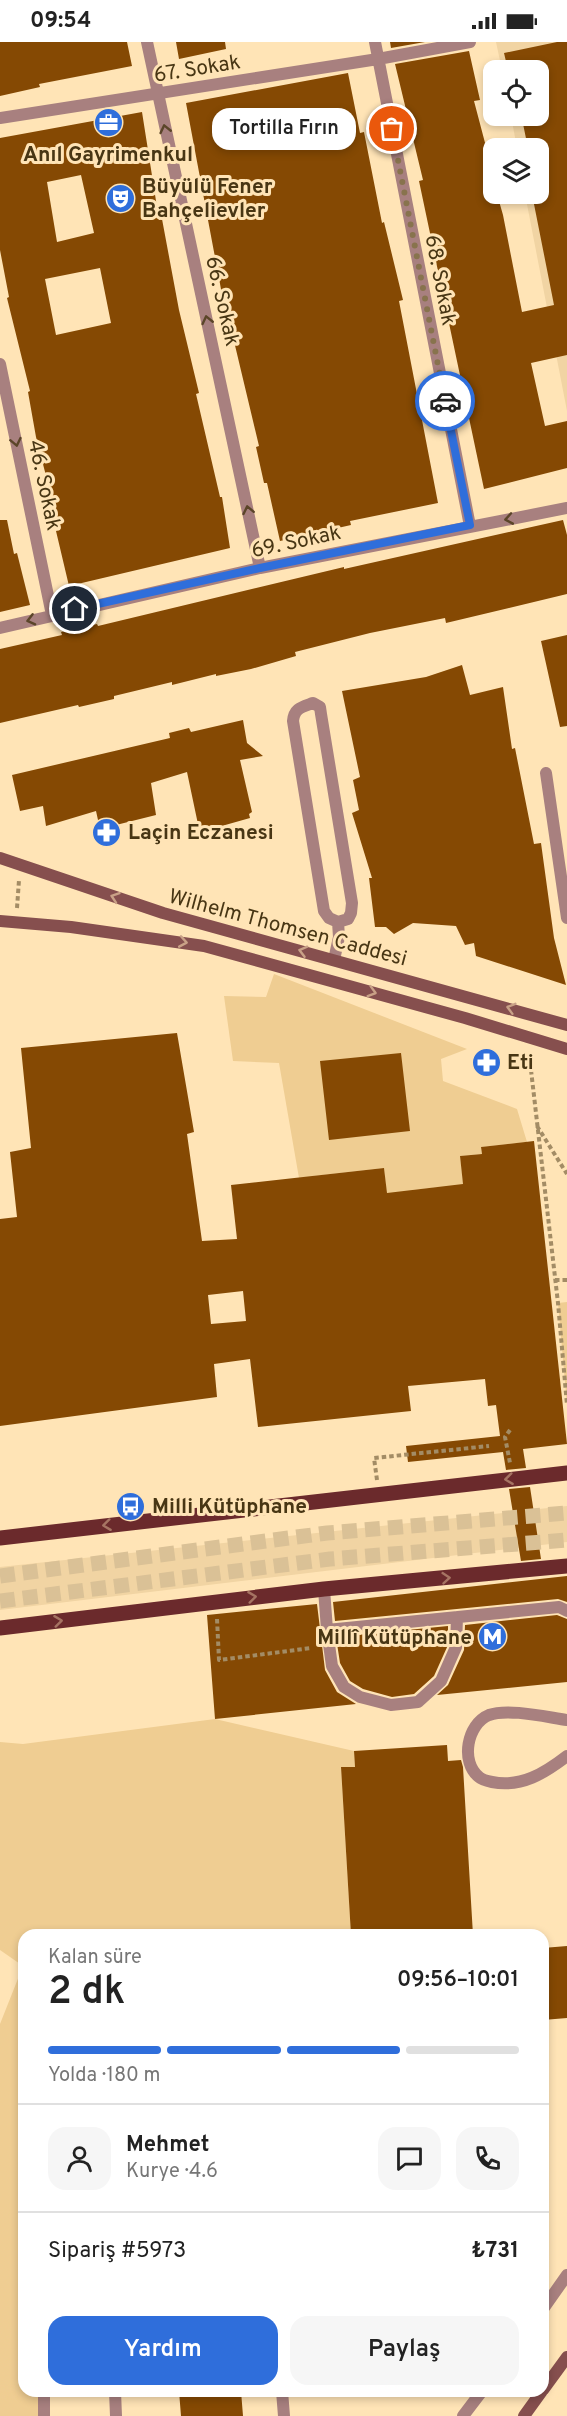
<!DOCTYPE html>
<html lang="tr">
<meta charset="utf-8">
<style>
:root{--surface:#fff;--page:#f6f6f6;--text:#222;--muted:#767676;--line:#e0e0e0;--accent:#2f6edb}
body{margin:0;font-family:Overpass,sans-serif;background:var(--page);color:var(--text);height:100vh;display:flex;flex-direction:column;font-size:22px;white-space:nowrap}
*{box-sizing:border-box;margin:0}
p{font-size:20px;color:var(--muted)}
.icon{flex:none;width:33px;height:33px;fill:none;stroke:currentColor;stroke-width:2;stroke-linecap:round;stroke-linejoin:round}
.map{position:relative;flex:1;overflow:hidden}
.sheet{position:absolute;left:18px;top:1887px;width:531px;height:468px;display:flex;flex-direction:column;background:var(--surface);border-radius:18px;box-shadow:0 3px 9px #0003}
.sheet>*{flex:none}
.buttons{position:absolute;left:483px;top:18px;display:grid;gap:12px}
.buttons a{display:grid;place-items:center;width:66px;height:66px;border-radius:12px;background:var(--surface);box-shadow:0 3px 9px #0003;font-size:30px}
.pin{position:absolute;display:grid;place-items:center;width:51px;height:51px;color:#fff;margin:-26px;border:3px solid #fff;border-radius:50%;box-shadow:0 2px 6px #0007}
.courier{position:absolute;display:grid;place-items:center;width:60px;height:60px;margin:-30px;border:4px solid #2f6edb;border-radius:50%;background:#fff;color:#222;box-shadow:0 2px 8px #0007}
.bubble{position:absolute;height:42px;border-radius:18px;background:var(--surface);box-shadow:0 3px 9px #0003;font-size:20px;font-weight:600;line-height:42px;text-align:center}
.head em{font-style:normal;font-weight:600}
.head div{display:flex;flex-direction:column-reverse}
.head{display:flex;align-items:center;justify-content:space-between;height:102px;padding:0 30px}
h1{font-size:39px;font-weight:600;line-height:45px}
.bar{display:grid;grid-template-columns:repeat(4,1fr);gap:9px 6px;align-content:center;height:72px;padding:0 30px}
.bar i{height:8px;border-radius:4px;background:var(--line)}
.bar .current{background:var(--accent)}
.bar p{grid-column:span 4}
.line{display:flex;align-items:center;gap:15px;padding:0 30px;border-top:2px solid var(--line)}
.line div{flex:1}
.round{display:grid;place-items:center;flex:none;width:63px;height:63px;border-radius:18px;background:var(--page)}
.button{display:flex;gap:12px;margin-top:auto;padding:12px 30px}
.button a{flex:1;height:69px;border-radius:18px;background:var(--accent);color:#fff;font-size:24px;font-weight:600;line-height:69px;text-align:center}
.button a+a{background:var(--page);color:var(--text)}
.status{display:flex;justify-content:space-between;align-items:center;height:42px;padding:0 30px;background:var(--surface);direction:ltr}
.status svg{height:16px;fill:currentColor}
.map>svg:first-child{display:block}
</style>
<div class="status"><b>09:54</b><svg viewBox="0 0 49 12"><path d="M0 12V9h3v3zM5 12V6h3v6zM10 12V3h3v9zM15 12V0h3v12zM26 1h20v11H26zM47 4h2v5h-2z"/></svg></div>
<div class="map">
<svg width="567" height="2374" viewBox="0 0 567 2374">
<rect width="100%" height="100%" fill="#ffe4b6"/>
<!-- built -->
<path fill="#f1d4a3" d="M496,0H567V369L525,152H538V106H517L511,74H538V28H502Z
M567,1464V1500L0,1568V1525Z"/>
<!-- green -->
<path fill="#efcd92" d="M274,932L467,1007L441,1017L443,1039L517,1067L527,1100L481,1105L482,1112L460,1114L465,1156L440,1145L412,1148L389,1174L384,1126L313,1134L303,1159L279,1021L233,1019L224,954L266,955Z
M567,1260V1363L558,1261Z
M215,1677L354,1709L355,1725L341,1726L351,1893H24V2349H44V2374H0V1982L23,1924L0,1908V1700L23,1702Z"/>
<!-- building -->
<path fill="#854903" fill-rule="evenodd" d="M0,0H127L132,24L39,42L40,45L0,54Z
M176,0H225L226,7L179,17Z
M390,0H425L391,6Z
M557,0H567V313L531,321L545,384L567,379V426L484,447L419,139L423,138L395,22L469,9L480,58L474,59L494,135V152H497L503,173L522,270L554,263L532,152H538V106H528L522,77L538,74V28H508L504,11Z
M348,31L360,91L364,90L382,181L384,180L403,258L399,259L438,461L350,479L351,483L280,499L267,441H264L256,405L259,404L233,295H230L186,61Z
M142,70L159,178L162,177L179,268L199,351L196,352L220,455H222L230,506L69,544L56,489L60,488L36,395L28,350L30,349L7,256L9,255L0,208V96ZM81,133L94,191L57,200L47,140ZM100,226L111,281L56,293L45,237Z
M0,478H7L14,512L17,511L30,563L0,570Z
M563,478L567,493V552L446,581L445,576L370,591L295,610L296,614L251,627L216,634V632L172,643V640L114,654V657L79,665L78,663L0,681V607L62,593L61,590L97,582L98,584L344,525V527Z
M567,593V684L560,685L541,599Z
M462,623L470,653L503,645L512,707L515,706L534,802L541,801L554,896L566,943L476,914L474,901L465,903L456,884L413,881L394,892L386,885H375L369,836H372L352,771L359,768L353,738L360,735L342,649L426,635Z
M243,678L247,701L263,714L240,718L252,770L249,772L250,776L204,789L203,786L199,787L187,730L151,741L156,773L100,787L96,769L46,784L43,764L20,769L12,733L170,696L169,691L189,686L191,690Z
M177,991L194,1090L187,1092L202,1199L237,1197L231,1143L384,1126L387,1151L463,1142L460,1114L482,1112L481,1105L534,1099L567,1402L523,1407L526,1426L506,1428L503,1410L408,1420L406,1404L500,1394L496,1363L488,1364L485,1337L408,1344L411,1369L258,1385L250,1317L214,1322L217,1355L0,1384V1177L17,1175L10,1110L31,1106L21,1006ZM243,1249L246,1279L211,1282L208,1253Z
M401,1011L410,1089L329,1098L320,1019Z
M530,1445L541,1517L521,1519L509,1447Z
M567,1534V1560L558,1557L335,1579L333,1560Z
M317,1562L325,1628L337,1650L356,1662L215,1677L207,1573Z
M557,1573L567,1577V1640L437,1653L448,1643L464,1608L465,1583Z
M448,1584V1603L434,1634L414,1652L392,1655L363,1647L350,1639L340,1621L336,1595Z
M447,1703L448,1719L461,1718L463,1725L473,1893H351L341,1725H355L354,1709Z
M567,1904V1976L543,1978V1906Z
M179,2349H241L243,2374H181Z"/>
<g fill="none" stroke-linecap="round" stroke-linejoin="round">
<!-- primary-tunnel -->
<path stroke="#dac196" stroke-width="15" stroke-dasharray="15 8" stroke-linecap="butt" d="M0,1534L327,1491L567,1471
M0,1559L330,1517L567,1498"/>
<!-- path -->
<path stroke="#a38c65" stroke-width="4" stroke-dasharray="4.5 3" stroke-linecap="butt" d="M17,866L19,838
M531,1028L558,1261L567,1363
M537,1084L567,1132
M555,1238H567
M510,1388L505,1395L510,1421
M377,1438L374,1416L489,1404
M217,1577L219,1618L311,1606"/>
<!-- lane -->
<path stroke="#a8807f" stroke-width="12" d="M313,661L320,665L321,672L352,861L351,871L348,877L338,880L329,876L324,869L293,679C294,666 302,665 313,661Z
M546,731L567,876
M334,918L339,895L338,880
M324,1547L327,1588L332,1624L344,1645L360,1655L391,1663L418,1660L441,1639L456,1605L457,1575
M327,1588L559,1565L567,1569
M567,1678C546,1675 508,1666 489,1673C467,1682 460,1720 479,1735C482,1738 487,1739 492,1740C521,1746 545,1731 567,1714
M543,2267L567,2233
M44,2349V2374
M115,2349L116,2374
M282,2349L284,2374
M463,2374L482,2349"/>
<!-- street -->
<path stroke="#a8807f" stroke-width="12" d="M147,0L260,526
M375,0L470,484
M0,76L378,17L470,0
M0,322L52,573
M0,586L260,526L567,466"/>
<!-- secondary -->
<path stroke="#864f4e" stroke-width="12" d="M0,816L163,871L567,983
M0,879L71,885L204,904L465,976L567,1007
M543,2348L567,2315
M524,2374L542,2349"/>
<!-- primary -->
<path stroke="#6b2a2c" stroke-width="15" d="M0,1496L567,1431
M0,1586L324,1547L567,1524"/>
</g>
<!-- one-way arrows -->
<defs><path id="oneway-chevron" d="M-2-3.5L2.5 0L-2 3.5" fill="none" stroke-width="1.6" stroke-linecap="round" stroke-linejoin="round" transform="scale(1.5)"/></defs>
<g stroke="#5b4529">
<use href="#oneway-chevron" transform="translate(165 87) rotate(-103)"/>
<use href="#oneway-chevron" transform="translate(207 278) rotate(-103)"/>
<use href="#oneway-chevron" transform="translate(16 400) rotate(78)"/>
<use href="#oneway-chevron" transform="translate(248 468) rotate(-102)"/>
<use href="#oneway-chevron" transform="translate(509 477) rotate(170)"/>
<use href="#oneway-chevron" transform="translate(31 578) rotate(166)"/>
</g>
<g stroke="#c9a187">
<use href="#oneway-chevron" transform="translate(115 855) rotate(-161)"/>
<use href="#oneway-chevron" transform="translate(183 900) rotate(10)"/>
<use href="#oneway-chevron" transform="translate(303 909) rotate(-165)"/>
<use href="#oneway-chevron" transform="translate(372 950) rotate(16)"/>
<use href="#oneway-chevron" transform="translate(511 966) rotate(-164)"/>
</g>
<g stroke="#a67463">
<use href="#oneway-chevron" transform="translate(509 1437) rotate(173)"/>
<use href="#oneway-chevron" transform="translate(107 1483) rotate(173)"/>
<use href="#oneway-chevron" transform="translate(446 1536) rotate(-5)"/>
<use href="#oneway-chevron" transform="translate(252 1555) rotate(-7)"/>
<use href="#oneway-chevron" transform="translate(58 1579) rotate(-7)"/>
</g>
<g fill="none" stroke-linecap="round" stroke-linejoin="round">
<!-- done -->
<path stroke="#88734d" stroke-width="6" stroke-dasharray="0 10.8" d="M392,87L445,359"/>
<!-- route -->
<path stroke="#2f6edb" stroke-width="8" d="M75,567L260,526L470,483L445,359"/>
</g>
<!-- icons -->
<defs>
<symbol id="office-disc" viewBox="-11 -11 22 22"><circle r="9.5" fill="#2f6edb" stroke="#ffe4b6"/><path d="M-6-3h4V-5.5h4V-3h4V5H-6ZM-1-4.5V-3h2v-1.5ZM-6 0V1H6V0Z" fill="#fff"/></symbol>
<symbol id="theatre-disc" viewBox="-11 -11 22 22"><circle r="9.5" fill="#2f6edb" stroke="#ffe4b6"/><path d="M-5-5.5Q0-4 5-5.5V0Q5 5 0 6Q-5 5-5 0ZM-3.3-2.5H-1v1.5H-3.3ZM1-2.5H3.3v1.5H1ZM-2.8 1Q0 5.5 2.8 1Z" fill="#fff"/></symbol>
<symbol id="pharmacy-disc" viewBox="-11 -11 22 22"><circle r="9.5" fill="#2f6edb" stroke="#ffe4b6"/><path d="M-2-6h4v4h4v4h-4v4h-4v-4h-4v-4h4Z" fill="#fff"/></symbol>
<symbol id="bus-disc" viewBox="-11 -11 22 22"><circle r="9.5" fill="#2f6edb" stroke="#ffe4b6"/><path d="M-5-6H5V4H4V6H2V4H-2V6H-4V4H-5ZM-3.5-4V0h7V-4ZM-3.5 1.2v1.5H-2V1.2ZM2 1.2v1.5H3.5V1.2Z" fill="#fff"/></symbol>
<symbol id="metro-disc" viewBox="-11 -11 22 22"><circle r="9.5" fill="#2f6edb" stroke="#ffe4b6"/><path d="M-5.5 5V-5H-3L0 0L3-5H5.5V5H3V-.5L0 4L-3-.5V5Z" fill="#fff"/></symbol>
</defs>
<g fill-rule="evenodd">
<use href="#office-disc" x="92" y="64" width="33" height="33"/>
<use href="#theatre-disc" x="104" y="140" width="33" height="33"/>
<use href="#pharmacy-disc" x="90" y="774" width="33" height="33"/>
<use href="#pharmacy-disc" x="470" y="1004" width="33" height="33"/>
<use href="#bus-disc" x="114" y="1448" width="33" height="33"/>
<use href="#metro-disc" x="476" y="1578" width="33" height="33"/>
</g>
<g text-anchor="middle" stroke-width="6" stroke-linejoin="round" paint-order="stroke">
<!-- street labels -->
<g font-size="21" fill="#483614" stroke="#ffe4b6">
<text transform="translate(197 26) rotate(-9)" y="7">67. Sokak</text>
<text transform="translate(441 238) rotate(79)" y="7">68. Sokak</text>
<text transform="translate(223 259) rotate(77)" y="7">66. Sokak</text>
<text transform="translate(45 443) rotate(78)" y="7">46. Sokak</text>
<text transform="translate(296 499) rotate(-12)" y="7">69. Sokak</text>
<text transform="translate(288 885) rotate(15)" y="7">Wilhelm Thomsen Caddesi</text>
</g>
<!-- poi labels -->
<g font-size="21" font-weight="bold" fill="#483614" stroke="#ffe4b6" text-anchor="start">
<text x="108" y="119" text-anchor="middle">Anıl Gayrimenkul</text>
<text x="142" y="151">Büyülü Fener<tspan x="142" dy="24">Bahçelievler</tspan></text>
<text x="128" y="797">Laçin Eczanesi</text>
<text x="507" y="1027">Eti</text>
<text x="152" y="1471">Milli Kütüphane</text>
<text x="472" y="1602" text-anchor="end">Millî Kütüphane</text>
</g>
</g>
</svg>
<div class="buttons">
<a><svg class="icon" aria-label="locate" viewBox="0 0 24 24"><circle cx="12" cy="12" r="6"/><path d="M12 2v4M12 18v4M2 12h4M18 12h4"/></svg></a>
<a><svg class="icon" aria-label="layers" viewBox="0 0 24 24"><path d="M12 4l9 5-9 5-9-5zM3 14l9 5 9-5"/></svg></a>
</div>
<div class="pin" style="left:392px;top:87px;background:#ea580c"><svg class="icon" aria-label="bag" viewBox="0 0 24 24"><path d="M5 8h14l-1 12H6zM9 8a3 3 0 0 1 6 0"/></svg></div>
<div class="pin" style="left:75px;top:567px;background:#1f2937"><svg class="icon" aria-label="home" viewBox="0 0 24 24"><path d="M3 11l9-7 9 7M6 9v11h12V9"/></svg></div>
<div class="courier" style="left:445px;top:359px"><svg class="icon" aria-label="car" viewBox="0 0 24 24"><path d="M5 17H2v-5l4-1 3-4h7l3 4 3 1v5h-3M9 17h6M6 11h13"/><circle cx="7" cy="17" r="2"/><circle cx="17" cy="17" r="2"/></svg></div>
<div class="bubble" style="left:212px;top:66px;width:144px">Tortilla Fırın</div>
<section class="sheet">
<div class="head"><div><h1>2 dk</h1><p>Kalan süre</p></div><em>09:56–10:01</em></div>
<div class="bar"><i class="current"></i><i class="current"></i><i class="current"></i><i></i><p>Yolda · 180 m</p></div>
<div class="line" style="height:108px"><a class="round"><svg class="icon" aria-label="person" viewBox="0 0 24 24"><circle cx="12" cy="8" r="4"/><path d="M4 21q1-7 8-7t8 7"/></svg></a><div><b>Mehmet</b><p>Kurye · 4.6</p></div><a class="round"><svg class="icon" aria-label="chat" viewBox="0 0 24 24"><path d="M4 5h16v11H9l-5 4z"/></svg></a><a class="round"><svg class="icon" aria-label="phone" viewBox="0 0 24 24"><path d="M5 4h4l2 5-3 2q2 4 5 5l2-3 5 2v4C11 20 4 13 5 4z"/></svg></a></div>
<div class="line" style="height:78px"><div>Sipariş #5973</div><b>₺731</b></div>
<div class="button"><a>Yardım</a><a>Paylaş</a></div>
</section>
</div>
